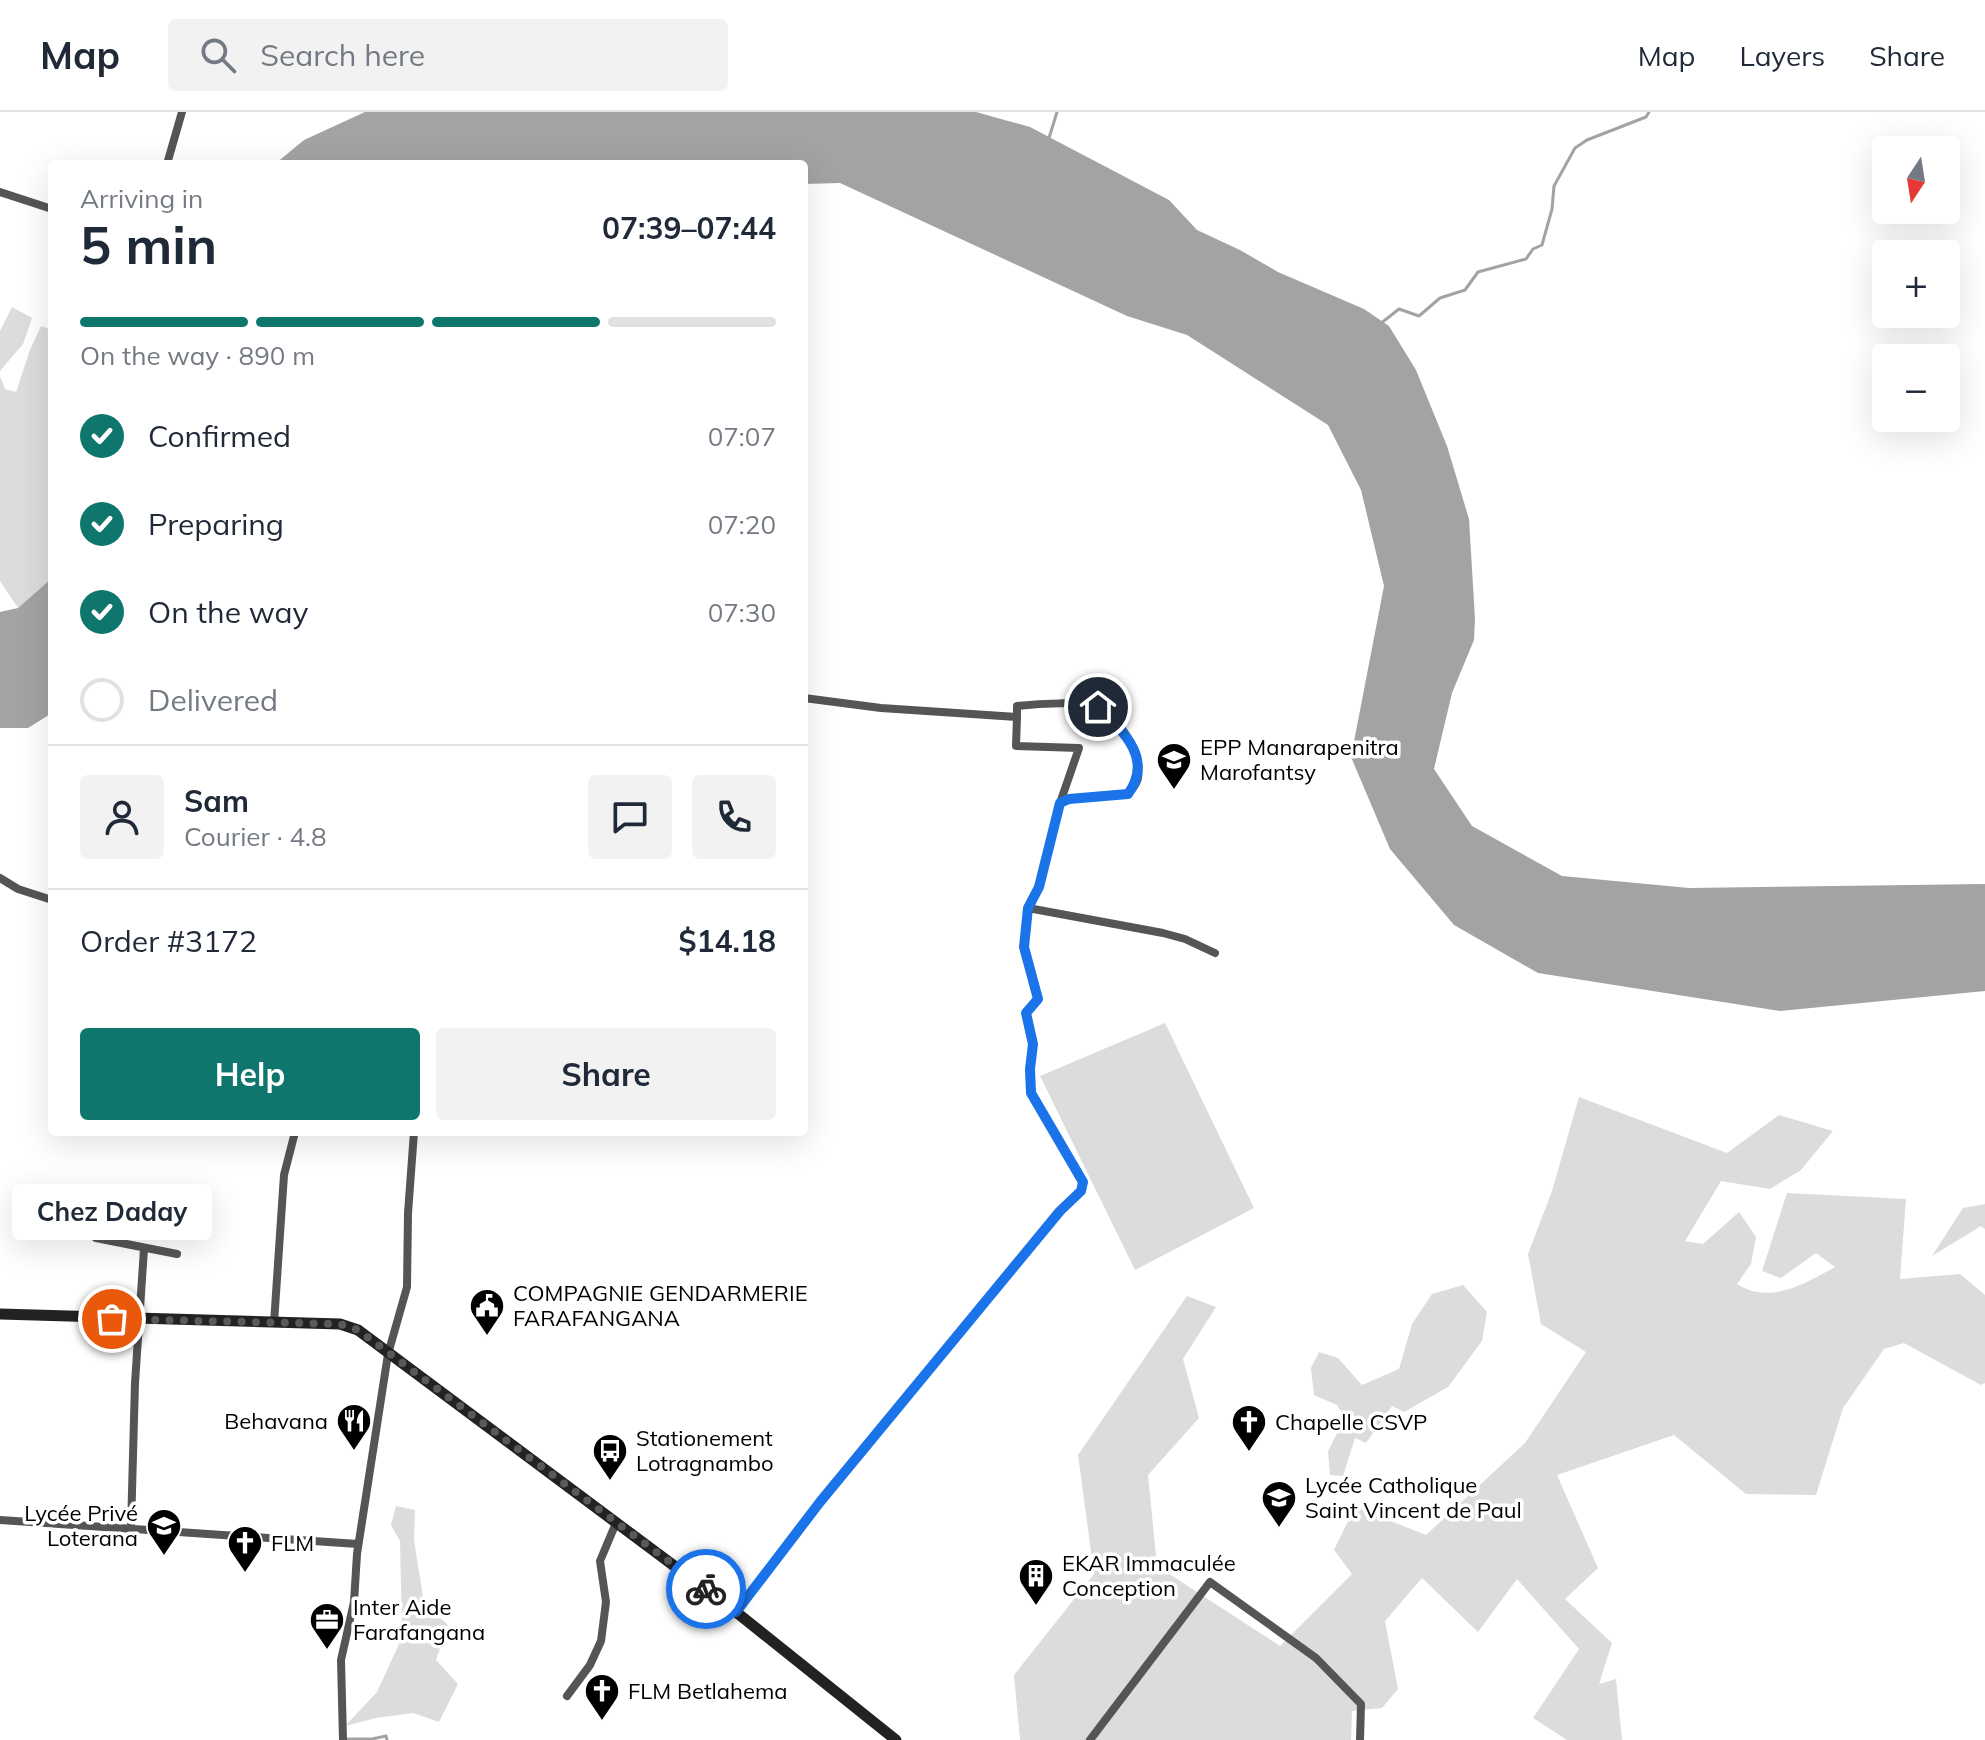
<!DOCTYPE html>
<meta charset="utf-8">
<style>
:root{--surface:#fff;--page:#f2f2f3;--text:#1f2937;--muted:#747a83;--line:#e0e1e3;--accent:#0f766e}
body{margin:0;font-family:Mulish,sans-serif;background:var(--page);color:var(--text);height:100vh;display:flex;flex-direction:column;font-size:30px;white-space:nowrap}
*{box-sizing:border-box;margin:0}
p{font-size:26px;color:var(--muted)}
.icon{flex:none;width:44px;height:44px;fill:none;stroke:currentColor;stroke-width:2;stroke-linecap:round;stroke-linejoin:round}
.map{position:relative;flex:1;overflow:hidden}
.details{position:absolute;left:48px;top:48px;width:760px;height:976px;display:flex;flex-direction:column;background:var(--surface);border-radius:8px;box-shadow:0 8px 32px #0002}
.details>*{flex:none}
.needle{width:52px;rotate:192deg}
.controls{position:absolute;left:1872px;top:24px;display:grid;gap:16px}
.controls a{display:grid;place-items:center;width:88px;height:88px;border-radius:8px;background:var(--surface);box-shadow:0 8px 32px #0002;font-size:40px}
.pin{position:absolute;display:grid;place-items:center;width:68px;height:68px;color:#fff;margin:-34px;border:4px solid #fff;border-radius:50%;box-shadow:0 2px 8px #0007}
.courier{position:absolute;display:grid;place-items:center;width:80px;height:80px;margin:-40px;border:6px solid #1a73e8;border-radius:50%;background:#fff;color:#222;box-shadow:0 2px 10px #0007}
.bubble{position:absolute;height:56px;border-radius:8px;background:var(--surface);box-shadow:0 8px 32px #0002;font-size:26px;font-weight:700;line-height:56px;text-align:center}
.head em{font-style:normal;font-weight:700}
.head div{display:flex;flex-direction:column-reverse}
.head{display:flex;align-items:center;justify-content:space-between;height:136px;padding:0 32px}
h1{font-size:52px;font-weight:700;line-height:60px}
.bar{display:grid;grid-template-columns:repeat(4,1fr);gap:12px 8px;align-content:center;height:96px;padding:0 32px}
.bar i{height:10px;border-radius:6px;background:var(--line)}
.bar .current{background:var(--accent)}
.bar p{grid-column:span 4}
.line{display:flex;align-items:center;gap:20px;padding:0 32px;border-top:2px solid var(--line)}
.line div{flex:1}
.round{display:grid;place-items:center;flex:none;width:84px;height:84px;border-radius:8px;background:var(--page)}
ol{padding:0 32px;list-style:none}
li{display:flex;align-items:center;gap:24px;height:88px}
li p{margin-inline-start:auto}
li .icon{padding:8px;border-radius:50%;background:var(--accent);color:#fff;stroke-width:4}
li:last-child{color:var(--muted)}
li i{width:44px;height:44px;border:4px solid var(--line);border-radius:50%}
.cta{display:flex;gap:16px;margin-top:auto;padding:16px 32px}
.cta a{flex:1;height:92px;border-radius:8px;background:var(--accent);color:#fff;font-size:32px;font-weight:700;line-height:92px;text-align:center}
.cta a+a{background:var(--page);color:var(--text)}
header{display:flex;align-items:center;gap:48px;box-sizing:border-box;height:112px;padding:0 40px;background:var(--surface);border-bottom:2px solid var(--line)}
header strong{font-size:38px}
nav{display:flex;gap:44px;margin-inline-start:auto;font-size:28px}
.search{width:560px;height:72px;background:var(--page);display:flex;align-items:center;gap:20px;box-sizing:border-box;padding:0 28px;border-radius:8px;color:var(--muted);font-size:30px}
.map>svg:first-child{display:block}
</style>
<header>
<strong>Map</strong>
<div class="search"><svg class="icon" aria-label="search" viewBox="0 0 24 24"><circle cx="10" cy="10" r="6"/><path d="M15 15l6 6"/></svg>Search here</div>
<nav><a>Map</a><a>Layers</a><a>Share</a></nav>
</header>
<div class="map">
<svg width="1985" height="1628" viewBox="0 0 1985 1628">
<rect width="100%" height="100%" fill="#fff"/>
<!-- green -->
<path fill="#dcdcdc" d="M12,195L32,206L23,232L0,259V219Z
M41,214L52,218V466L18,496L0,469V264L5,277L16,280L30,238Z
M1165,911L1254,1096L1135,1158L1040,964Z
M1579,985L1727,1041L1779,1003L1833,1019L1801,1058L1770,1077L1721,1069L1685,1129L1703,1132L1739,1100L1756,1125L1751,1152L1737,1172C1770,1193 1804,1172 1835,1155L1816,1141L1781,1166L1762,1159L1787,1081L1906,1087L1900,1167L1960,1162L1985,1183V1271L1981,1273L1904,1231L1884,1237L1843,1296L1816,1383L1746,1382L1674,1323L1557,1363L1598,1456L1565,1487L1612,1531L1599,1572L1616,1567L1622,1628H1567L1533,1606L1579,1537L1517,1467L1478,1520L1422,1466L1385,1509L1398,1577L1382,1596L1352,1599L1351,1628H1020L1014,1563L1094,1462L1078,1343L1187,1184L1216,1195L1183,1247L1199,1306L1148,1363L1157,1454L1280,1534L1352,1462L1334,1438L1355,1395L1426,1423L1525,1331L1586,1240L1541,1212L1528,1142L1552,1079Z
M1985,1092V1117L1981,1114L1932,1144L1963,1096Z
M1463,1173L1487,1200L1482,1229L1448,1275L1404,1300L1392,1294L1366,1331L1355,1326L1343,1364L1330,1363L1328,1339L1345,1306L1337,1293L1314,1283L1311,1256L1319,1240L1338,1246L1362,1273L1399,1257L1412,1212L1432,1182Z
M396,1394L415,1398L414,1428L424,1491L448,1513L436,1548L458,1572L439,1610L413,1601L376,1606L345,1614L377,1580L399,1532L402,1516L400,1429L391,1413Z"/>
<!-- water -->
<path fill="#a3a3a3" d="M365,0H976L1030,15L1169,88L1197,118L1240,138L1278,160L1364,197L1389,214L1416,258L1447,334L1469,407L1475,507L1474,528L1452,581L1434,657L1472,714L1562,764L1689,776L1985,772V879L1780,899L1538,861L1454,813L1390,737L1351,645L1384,474L1361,378L1328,313L1187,223L1127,204L840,71L804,72V52H275L304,28Z
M52,466V601L28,616H0V500L18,496Z"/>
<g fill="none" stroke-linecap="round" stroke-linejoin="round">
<!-- stream -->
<path stroke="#a3a3a3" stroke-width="3" d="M1049,26L1057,0
M1380,212L1399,197L1419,204L1440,186L1465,178L1478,160L1526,147L1533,137L1542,133L1552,97L1554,74L1575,36L1587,28L1646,5L1649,0
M347,1627H372L386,1624L387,1628"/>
<!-- minor -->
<path stroke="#555" stroke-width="8" d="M167,52L182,0
M0,80L52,97
M804,586L881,596L1017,605L1016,634L1079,636L1060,691
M0,766L18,777L52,788
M1028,796L1163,821L1185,827L1215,841
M96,1126L177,1142
M274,1211L284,1063L295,1020
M0,1408L358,1432
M131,1416L135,1271L144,1137
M736,1500L820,1390L1060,1099L1081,1079L1083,1070L1031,981L1030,957L1033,932L1026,901L1038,887L1024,835L1028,796L1039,775L1060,691L1069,687L1128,682C1132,677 1137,672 1138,666C1142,641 1121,609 1100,597C1085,588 1035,592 1017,594V605
M567,1584L590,1553L601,1529L606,1490L600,1449L616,1411
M343,1628L341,1548L354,1490L357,1442L388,1242L407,1175L408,1101L414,1020
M1090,1628L1210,1470L1316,1546L1361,1592L1360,1628"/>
<!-- secondary -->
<path stroke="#222" stroke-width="11" d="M0,1202L340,1212L358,1218L736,1500L896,1628"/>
</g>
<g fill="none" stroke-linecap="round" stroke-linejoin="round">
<!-- done -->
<path stroke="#595959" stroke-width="8" stroke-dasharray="0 14.4" d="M112,1207L340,1212L358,1218L706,1477"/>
<!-- route -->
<path stroke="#1a73e8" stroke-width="10" d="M706,1477L736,1500L820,1390L1060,1099L1081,1079L1083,1070L1031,981L1030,957L1033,932L1026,901L1038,887L1024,835L1028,796L1039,775L1060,691L1069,687L1128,682C1154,647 1123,619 1098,595"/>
</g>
<!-- icons -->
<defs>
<symbol id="school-pin" viewBox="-11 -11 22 30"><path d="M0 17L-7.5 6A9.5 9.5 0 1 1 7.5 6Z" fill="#000" stroke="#fff"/><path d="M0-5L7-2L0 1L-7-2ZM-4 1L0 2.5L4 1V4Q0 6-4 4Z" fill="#fff"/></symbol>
<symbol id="civic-pin" viewBox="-11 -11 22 30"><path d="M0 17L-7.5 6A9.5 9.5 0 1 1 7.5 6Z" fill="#000" stroke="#fff"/><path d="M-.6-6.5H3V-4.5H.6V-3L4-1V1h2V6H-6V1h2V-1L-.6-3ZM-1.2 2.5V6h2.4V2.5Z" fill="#fff"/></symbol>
<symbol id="restaurant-pin" viewBox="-11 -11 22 30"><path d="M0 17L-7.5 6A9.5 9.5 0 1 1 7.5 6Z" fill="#000" stroke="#fff"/><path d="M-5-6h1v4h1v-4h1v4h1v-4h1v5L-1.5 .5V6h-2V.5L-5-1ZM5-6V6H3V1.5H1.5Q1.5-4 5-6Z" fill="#fff"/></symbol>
<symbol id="church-pin" viewBox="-11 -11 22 30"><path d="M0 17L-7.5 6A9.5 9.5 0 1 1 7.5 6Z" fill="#000" stroke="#fff"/><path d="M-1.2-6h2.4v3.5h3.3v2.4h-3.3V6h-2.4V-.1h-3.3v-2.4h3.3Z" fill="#fff"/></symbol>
<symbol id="bus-pin" viewBox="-11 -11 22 30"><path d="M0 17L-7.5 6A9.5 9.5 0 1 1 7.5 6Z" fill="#000" stroke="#fff"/><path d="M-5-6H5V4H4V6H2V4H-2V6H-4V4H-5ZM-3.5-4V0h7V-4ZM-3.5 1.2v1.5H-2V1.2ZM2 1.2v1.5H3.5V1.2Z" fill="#fff"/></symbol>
<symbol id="building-pin" viewBox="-11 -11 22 30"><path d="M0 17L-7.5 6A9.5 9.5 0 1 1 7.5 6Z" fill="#000" stroke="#fff"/><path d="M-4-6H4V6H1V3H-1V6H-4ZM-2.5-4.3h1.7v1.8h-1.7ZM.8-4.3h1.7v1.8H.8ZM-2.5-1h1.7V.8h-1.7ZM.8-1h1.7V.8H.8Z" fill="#fff"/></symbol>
<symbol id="office-pin" viewBox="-11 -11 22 30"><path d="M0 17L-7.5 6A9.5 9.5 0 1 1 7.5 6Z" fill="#000" stroke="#fff"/><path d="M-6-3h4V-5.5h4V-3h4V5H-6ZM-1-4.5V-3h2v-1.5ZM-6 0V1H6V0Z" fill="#fff"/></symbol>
</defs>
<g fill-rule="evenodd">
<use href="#school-pin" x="1154" y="628" width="40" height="54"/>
<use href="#civic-pin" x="467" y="1174" width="40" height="54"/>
<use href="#restaurant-pin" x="334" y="1289" width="40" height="54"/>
<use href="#church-pin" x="1229" y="1290" width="40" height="54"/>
<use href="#bus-pin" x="590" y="1319" width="40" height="54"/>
<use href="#school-pin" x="1259" y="1366" width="40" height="54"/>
<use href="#school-pin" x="144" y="1394" width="40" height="54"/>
<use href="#church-pin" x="225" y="1411" width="40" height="54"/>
<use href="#building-pin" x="1016" y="1444" width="40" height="54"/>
<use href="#office-pin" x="307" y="1488" width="40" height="54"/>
<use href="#church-pin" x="582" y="1559" width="40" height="54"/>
</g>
<g text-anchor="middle" stroke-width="7" stroke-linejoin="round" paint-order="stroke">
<!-- poi labels -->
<g font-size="22" fill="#000" stroke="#fff" text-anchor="start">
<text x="1200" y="643">EPP Manarapenitra<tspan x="1200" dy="25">Marofantsy</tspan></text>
<text x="513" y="1189">COMPAGNIE GENDARMERIE<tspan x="513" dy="25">FARAFANGANA</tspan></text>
<text x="328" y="1317" text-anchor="end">Behavana</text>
<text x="1275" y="1318">Chapelle CSVP</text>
<text x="636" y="1334">Stationement<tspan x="636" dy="25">Lotragnambo</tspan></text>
<text x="1305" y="1381">Lycée Catholique<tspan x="1305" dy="25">Saint Vincent de Paul</tspan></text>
<text x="138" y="1409" text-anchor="end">Lycée Privé<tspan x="138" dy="25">Loterana</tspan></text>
<text x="271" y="1439">FLM</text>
<text x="1062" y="1459">EKAR Immaculée<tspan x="1062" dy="25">Conception</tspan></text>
<text x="353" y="1503">Inter Aide<tspan x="353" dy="25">Farafangana</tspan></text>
<text x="628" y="1587">FLM Betlahema</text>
</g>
</g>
</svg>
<div class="controls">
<a><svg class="needle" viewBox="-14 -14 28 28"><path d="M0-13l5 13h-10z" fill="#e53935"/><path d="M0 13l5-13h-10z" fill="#747a83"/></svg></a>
<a>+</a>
<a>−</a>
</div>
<div class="pin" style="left:112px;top:1207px;background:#ea580c"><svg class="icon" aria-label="bag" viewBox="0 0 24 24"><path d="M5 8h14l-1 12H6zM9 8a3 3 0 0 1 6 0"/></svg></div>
<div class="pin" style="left:1098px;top:595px;background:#1f2937"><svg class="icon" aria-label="home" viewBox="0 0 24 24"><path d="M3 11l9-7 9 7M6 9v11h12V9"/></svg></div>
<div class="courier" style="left:706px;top:1477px"><svg class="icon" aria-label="bike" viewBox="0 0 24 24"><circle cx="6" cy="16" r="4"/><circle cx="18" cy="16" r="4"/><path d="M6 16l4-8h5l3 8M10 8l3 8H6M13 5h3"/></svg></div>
<div class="bubble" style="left:12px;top:1072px;width:200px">Chez Daday</div>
<section class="details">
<div class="head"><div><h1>5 min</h1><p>Arriving in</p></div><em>07:39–07:44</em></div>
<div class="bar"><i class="current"></i><i class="current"></i><i class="current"></i><i></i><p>On the way · 890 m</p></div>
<ol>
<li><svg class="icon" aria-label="check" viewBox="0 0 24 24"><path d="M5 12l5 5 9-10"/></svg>Confirmed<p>07:07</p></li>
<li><svg class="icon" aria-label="check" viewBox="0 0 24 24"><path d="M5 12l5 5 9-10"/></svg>Preparing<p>07:20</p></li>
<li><svg class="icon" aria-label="check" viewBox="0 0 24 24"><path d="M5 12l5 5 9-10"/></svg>On the way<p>07:30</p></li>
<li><i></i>Delivered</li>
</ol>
<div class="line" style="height:144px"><a class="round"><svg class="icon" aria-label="person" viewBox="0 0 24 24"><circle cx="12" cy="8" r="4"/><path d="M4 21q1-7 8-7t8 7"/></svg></a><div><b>Sam</b><p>Courier · 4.8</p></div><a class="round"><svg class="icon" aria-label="chat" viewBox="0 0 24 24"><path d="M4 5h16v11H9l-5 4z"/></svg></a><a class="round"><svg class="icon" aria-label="phone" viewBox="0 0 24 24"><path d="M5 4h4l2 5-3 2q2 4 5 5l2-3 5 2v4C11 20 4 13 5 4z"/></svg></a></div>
<div class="line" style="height:104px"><div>Order #3172</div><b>$14.18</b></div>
<div class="cta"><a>Help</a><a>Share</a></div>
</section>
</div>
